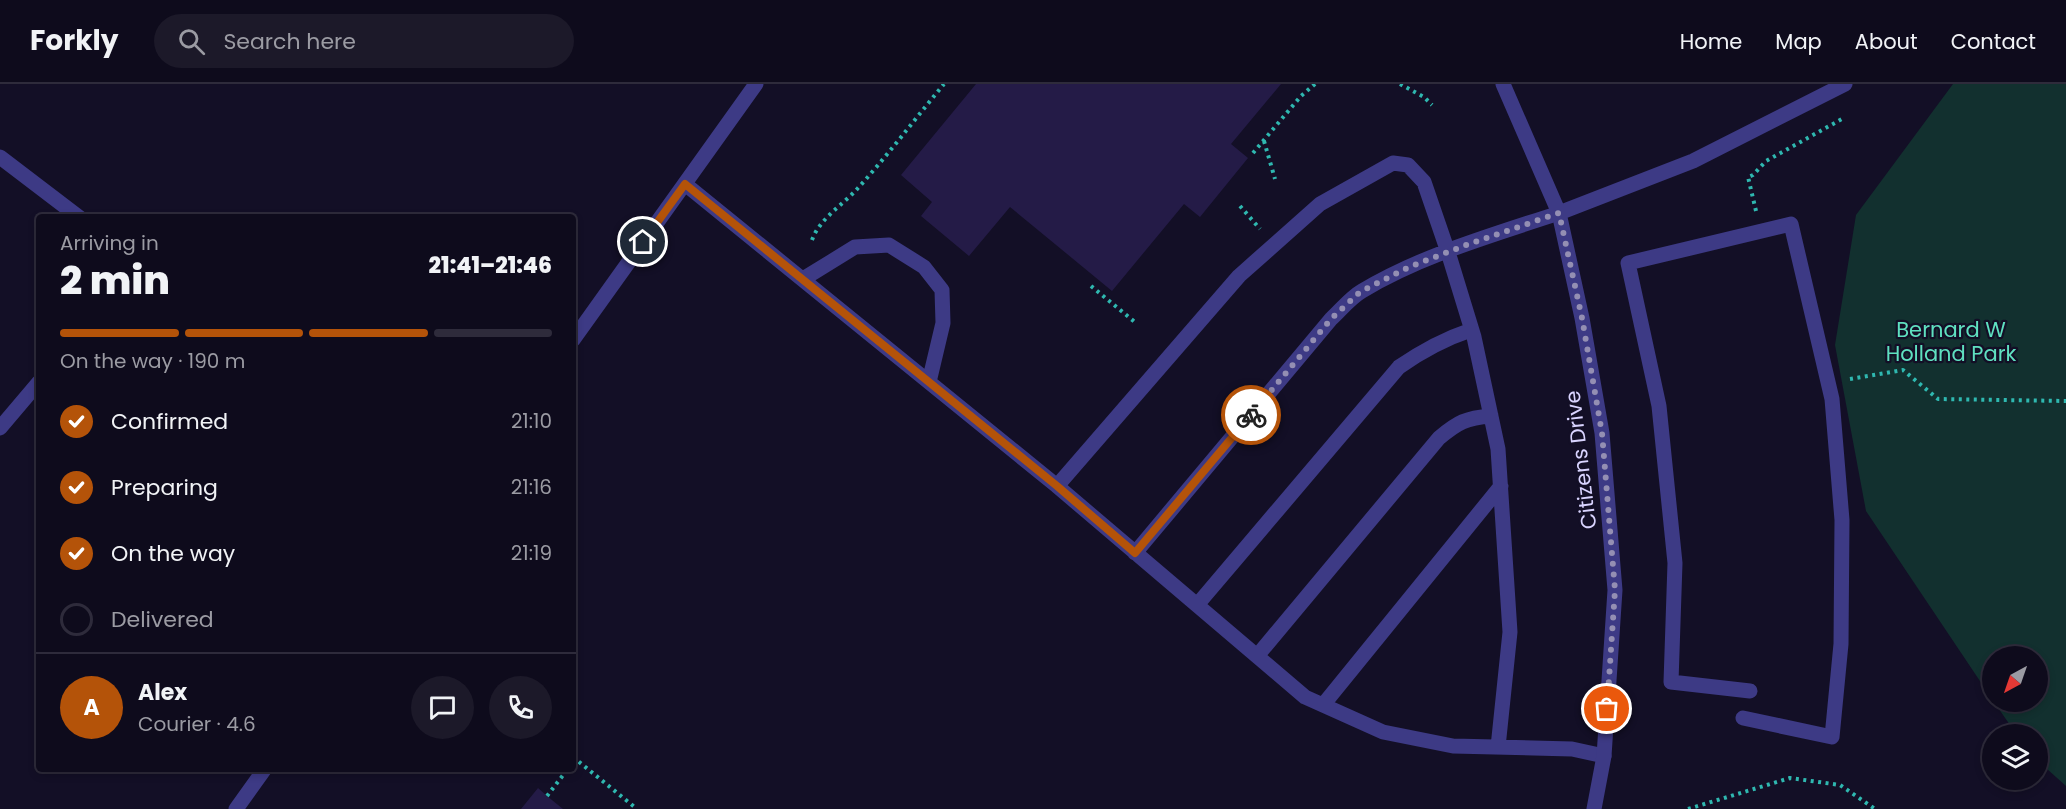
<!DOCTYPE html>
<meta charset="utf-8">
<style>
:root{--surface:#0e0b1c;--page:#1c1929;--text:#f1f3f6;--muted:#9b9ba3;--line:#2e2b3b;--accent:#b45309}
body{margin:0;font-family:Poppins,sans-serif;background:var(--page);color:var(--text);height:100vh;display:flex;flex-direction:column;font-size:22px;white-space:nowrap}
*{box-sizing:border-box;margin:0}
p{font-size:20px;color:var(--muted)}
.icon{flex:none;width:33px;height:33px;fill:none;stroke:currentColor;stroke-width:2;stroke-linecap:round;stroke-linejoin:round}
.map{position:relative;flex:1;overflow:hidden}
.side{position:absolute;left:36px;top:130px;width:540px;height:558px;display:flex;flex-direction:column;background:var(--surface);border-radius:6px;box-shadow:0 3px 9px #0003,0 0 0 2px var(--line)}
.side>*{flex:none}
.needle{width:39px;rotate:220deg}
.tools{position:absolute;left:1982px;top:562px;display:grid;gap:12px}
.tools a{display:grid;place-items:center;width:66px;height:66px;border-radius:50%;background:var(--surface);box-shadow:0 3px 9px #0003,0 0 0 2px var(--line);font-size:30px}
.pin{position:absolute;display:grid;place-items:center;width:51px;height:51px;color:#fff;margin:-26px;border:3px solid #fff;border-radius:50%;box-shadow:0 2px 6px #0007}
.courier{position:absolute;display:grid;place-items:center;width:60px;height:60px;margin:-30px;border:4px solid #b45309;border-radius:50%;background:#fff;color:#222;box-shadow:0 2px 8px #0007}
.overview em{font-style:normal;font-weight:800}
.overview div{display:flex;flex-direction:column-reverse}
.overview{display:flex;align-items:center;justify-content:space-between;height:102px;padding:0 24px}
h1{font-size:39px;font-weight:800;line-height:45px}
.bar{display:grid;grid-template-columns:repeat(4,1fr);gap:9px 6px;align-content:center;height:72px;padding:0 24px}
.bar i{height:8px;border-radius:4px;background:var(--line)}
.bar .active{background:var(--accent)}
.bar p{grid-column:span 4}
.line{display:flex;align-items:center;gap:15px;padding:0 24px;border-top:2px solid var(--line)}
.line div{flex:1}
.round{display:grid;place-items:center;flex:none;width:63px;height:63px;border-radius:32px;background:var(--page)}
ol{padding:0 24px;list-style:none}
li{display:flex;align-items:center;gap:18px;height:66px}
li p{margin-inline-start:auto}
li .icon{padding:6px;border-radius:50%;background:var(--accent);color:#fff;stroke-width:4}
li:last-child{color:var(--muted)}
li i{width:33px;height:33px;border:3px solid var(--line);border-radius:50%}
header{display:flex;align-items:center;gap:36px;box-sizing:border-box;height:84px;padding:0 30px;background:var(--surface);border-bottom:2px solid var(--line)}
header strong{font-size:28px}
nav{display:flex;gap:33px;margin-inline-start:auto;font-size:21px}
.search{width:420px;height:54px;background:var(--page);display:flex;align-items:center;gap:15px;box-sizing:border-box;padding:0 21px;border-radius:33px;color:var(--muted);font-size:22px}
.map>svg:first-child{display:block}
</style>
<header>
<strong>Forkly</strong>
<div class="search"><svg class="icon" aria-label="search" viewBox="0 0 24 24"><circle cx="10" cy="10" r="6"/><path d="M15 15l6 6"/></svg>Search here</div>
<nav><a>Home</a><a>Map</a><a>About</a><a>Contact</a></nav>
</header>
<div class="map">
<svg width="2066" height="725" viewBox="0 0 2066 725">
<rect width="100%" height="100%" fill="#130f26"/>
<!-- green -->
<path fill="#12302f" d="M1953,0H2066V702L2037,676V651H2017L1994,618H2037V573H1992V615L1866,427L1835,261L1856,131Z"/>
<!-- building -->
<path fill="#241b47" d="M976,0H1281L1231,60L1248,74L1200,133L1184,120L1112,207L1010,123L969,172L921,132L932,118L901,91Z
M538,704L547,712L563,725H521Z"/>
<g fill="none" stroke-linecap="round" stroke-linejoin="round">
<!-- path -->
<path stroke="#2fb8b0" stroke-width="4" stroke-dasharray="3 4.5" stroke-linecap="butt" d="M1400,0L1424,13L1432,21
M1264,57L1275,95
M1253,69L1301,12L1315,0
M1240,122L1260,145
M1756,127L1748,93L1753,91L1766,77L1842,35
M812,156C820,134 843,121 858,104C888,71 915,35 944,0
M1091,202L1136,239
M1850,295L1903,286L1938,315L2066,317
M573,673L637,725
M547,712L567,686
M1688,725L1790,694L1840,701L1875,725"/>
<!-- service -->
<path stroke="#3d3a85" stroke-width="15" d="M0,73L80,134
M685,100L1057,402L1305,613L1383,648L1453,662L1572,665L1604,672
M803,195L855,163L889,161L924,183L942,206L943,239L929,298
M0,344L39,298
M1057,402L1239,192L1320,120L1393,79L1408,81L1424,98L1448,168L1474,253L1498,365L1510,548L1498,663
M1135,469L1331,235C1341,226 1350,214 1362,207C1422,171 1493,151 1559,129
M1197,521L1399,283C1422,267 1444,255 1471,246
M1257,572L1439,354C1458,338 1466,334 1491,332
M1323,621L1501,402
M1743,634L1832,653L1841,560L1842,436L1832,315L1791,140L1628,179L1659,322L1675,479L1671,598L1750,607"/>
<!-- minor -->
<path stroke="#3d3a85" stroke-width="15" d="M1503,0L1559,129L1582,234L1602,349L1615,506L1604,672L1594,725
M1559,129L1693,77L1845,0"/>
<!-- tertiary -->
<path stroke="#3d3a85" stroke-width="15" d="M573,256L756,0
M236,725L264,686"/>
</g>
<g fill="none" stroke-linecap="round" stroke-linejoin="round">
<!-- done -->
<path stroke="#948fb3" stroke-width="6" stroke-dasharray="0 10.8" d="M1251,331L1331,235L1360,208L1409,183L1469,160L1559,129L1582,234L1602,349L1615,506L1607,625"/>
<!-- route -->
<path stroke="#b45309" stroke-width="8" d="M643,158L685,100L1057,402L1135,469L1251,331"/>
</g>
<g text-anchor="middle" stroke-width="4.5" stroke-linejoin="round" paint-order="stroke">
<!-- park labels -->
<g font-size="21" fill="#5fe0c0" stroke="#130f26">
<text x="1951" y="253">Bernard W<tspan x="1951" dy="24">Holland Park</tspan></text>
</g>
<!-- street labels -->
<g font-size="21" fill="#d9d4ff" stroke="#130f26">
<text transform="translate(1581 376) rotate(-97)" y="7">Citizens Drive</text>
</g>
</g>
</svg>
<div class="tools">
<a><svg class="needle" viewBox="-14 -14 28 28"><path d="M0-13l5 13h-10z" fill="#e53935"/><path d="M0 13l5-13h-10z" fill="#9b9ba3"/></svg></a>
<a><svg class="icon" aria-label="layers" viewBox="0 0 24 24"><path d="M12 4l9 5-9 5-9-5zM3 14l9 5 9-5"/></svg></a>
</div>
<div class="pin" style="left:1607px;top:625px;background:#ea580c"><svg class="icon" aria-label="bag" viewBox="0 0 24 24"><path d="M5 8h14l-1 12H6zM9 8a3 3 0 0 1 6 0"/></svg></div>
<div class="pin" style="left:643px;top:158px;background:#1f2937"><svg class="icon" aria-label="home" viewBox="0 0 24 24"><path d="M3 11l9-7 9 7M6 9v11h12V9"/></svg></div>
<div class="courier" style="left:1251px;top:331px"><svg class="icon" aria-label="bike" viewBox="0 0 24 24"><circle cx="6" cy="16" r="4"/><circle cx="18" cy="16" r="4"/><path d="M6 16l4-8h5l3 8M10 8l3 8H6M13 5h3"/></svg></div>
<section class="side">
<div class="overview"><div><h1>2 min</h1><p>Arriving in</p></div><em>21:41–21:46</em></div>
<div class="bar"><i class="active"></i><i class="active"></i><i class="active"></i><i></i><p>On the way · 190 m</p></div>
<ol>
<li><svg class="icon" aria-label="check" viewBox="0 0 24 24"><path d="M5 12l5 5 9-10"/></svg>Confirmed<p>21:10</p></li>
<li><svg class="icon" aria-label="check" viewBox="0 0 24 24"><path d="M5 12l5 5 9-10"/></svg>Preparing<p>21:16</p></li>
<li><svg class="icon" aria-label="check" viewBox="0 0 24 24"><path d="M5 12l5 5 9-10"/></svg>On the way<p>21:19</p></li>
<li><i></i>Delivered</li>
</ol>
<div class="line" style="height:108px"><b class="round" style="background:var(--accent);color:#fff">A</b><div><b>Alex</b><p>Courier · 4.6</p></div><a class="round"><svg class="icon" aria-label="chat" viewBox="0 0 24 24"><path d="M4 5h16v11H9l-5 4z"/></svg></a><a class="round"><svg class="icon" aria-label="phone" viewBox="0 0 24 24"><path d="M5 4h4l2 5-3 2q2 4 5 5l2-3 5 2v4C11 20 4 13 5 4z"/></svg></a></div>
</section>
</div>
